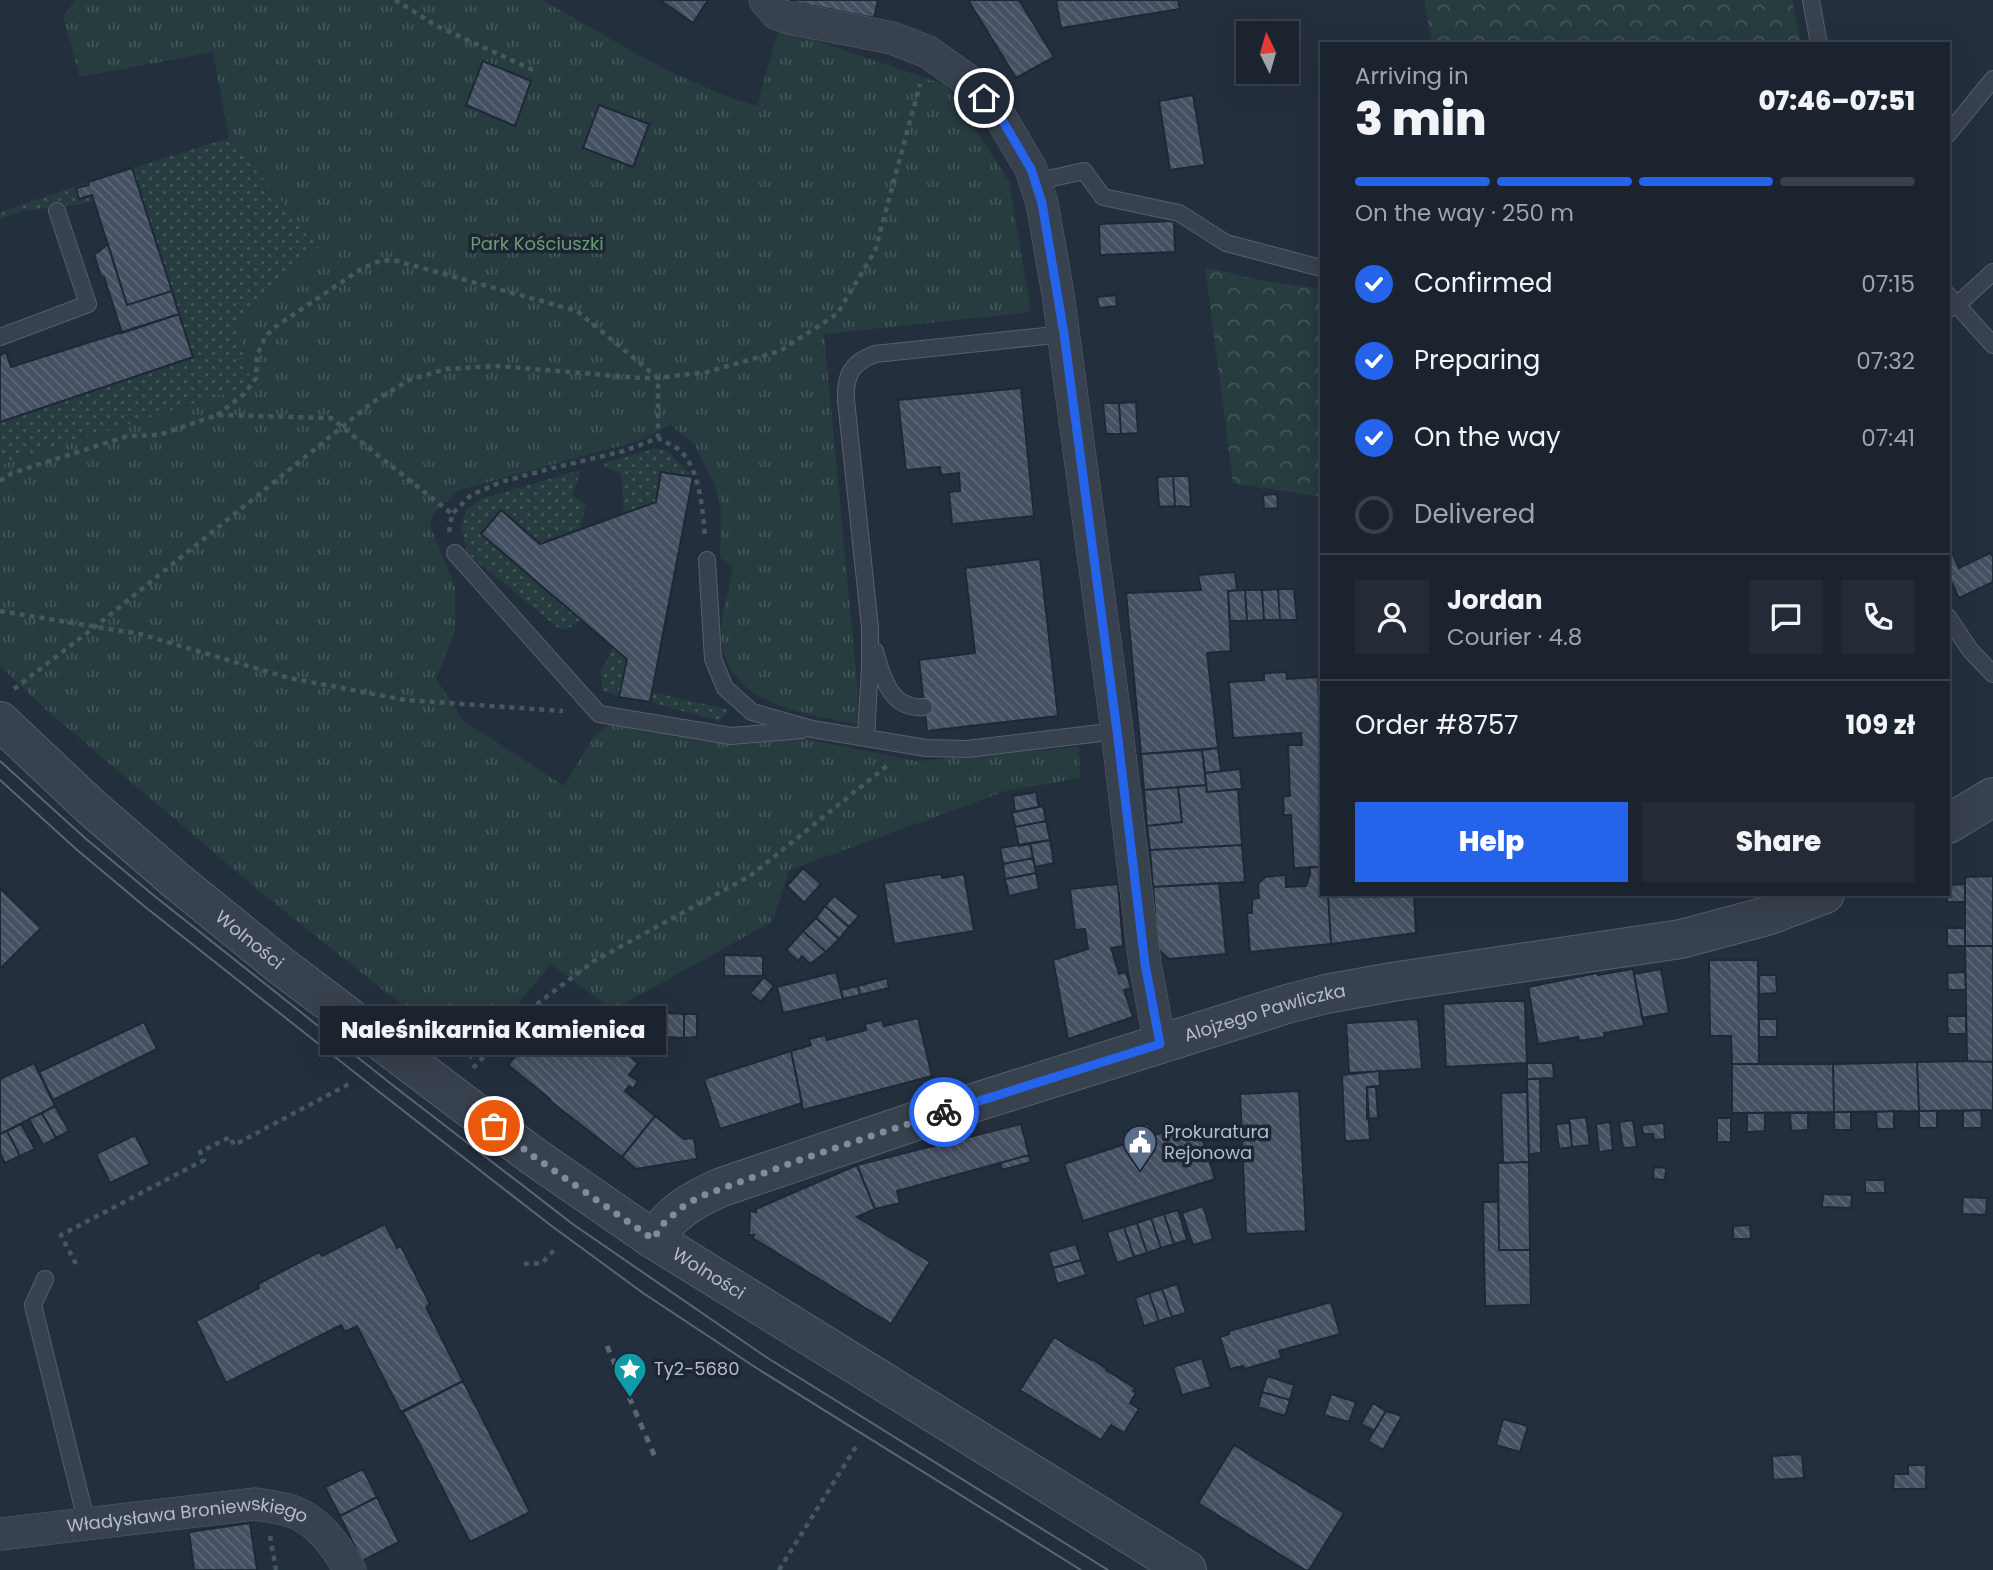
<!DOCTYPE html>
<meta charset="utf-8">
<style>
:root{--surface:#1b232e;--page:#242b36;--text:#f1f3f6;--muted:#a0a4aa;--line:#39404a;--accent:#2563eb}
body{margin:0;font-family:Poppins,sans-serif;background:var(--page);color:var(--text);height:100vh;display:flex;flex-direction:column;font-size:26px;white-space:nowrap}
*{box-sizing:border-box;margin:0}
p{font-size:23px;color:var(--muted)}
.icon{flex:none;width:38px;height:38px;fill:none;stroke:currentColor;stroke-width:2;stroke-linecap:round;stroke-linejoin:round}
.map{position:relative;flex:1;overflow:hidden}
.details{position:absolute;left:1320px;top:42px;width:630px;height:854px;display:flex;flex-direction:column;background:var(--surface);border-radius:0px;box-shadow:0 7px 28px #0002,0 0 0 2px var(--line)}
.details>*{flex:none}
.needle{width:46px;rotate:355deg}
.fabs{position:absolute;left:1236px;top:21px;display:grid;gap:14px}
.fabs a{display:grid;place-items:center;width:63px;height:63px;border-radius:0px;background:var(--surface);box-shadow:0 7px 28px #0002,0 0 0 2px var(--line);font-size:35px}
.pin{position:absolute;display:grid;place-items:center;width:60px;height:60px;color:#fff;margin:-30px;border:4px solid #fff;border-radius:50%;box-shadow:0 2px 7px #0007}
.courier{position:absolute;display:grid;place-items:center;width:70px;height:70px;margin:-35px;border:5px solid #2563eb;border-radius:50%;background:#fff;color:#222;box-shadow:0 2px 9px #0007}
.bubble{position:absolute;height:49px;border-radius:0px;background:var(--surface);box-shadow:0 7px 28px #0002,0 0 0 2px var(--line);font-size:23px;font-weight:800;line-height:49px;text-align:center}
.overview em{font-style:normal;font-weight:800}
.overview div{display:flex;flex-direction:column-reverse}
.overview{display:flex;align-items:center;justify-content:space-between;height:119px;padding:0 35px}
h1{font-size:46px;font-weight:800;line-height:52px}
.bar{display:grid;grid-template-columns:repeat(4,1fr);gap:10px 7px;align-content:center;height:84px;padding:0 35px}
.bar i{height:9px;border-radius:5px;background:var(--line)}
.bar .on{background:var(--accent)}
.bar p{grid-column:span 4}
.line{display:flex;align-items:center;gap:18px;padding:0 35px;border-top:2px solid var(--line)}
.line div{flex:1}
.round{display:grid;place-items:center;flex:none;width:74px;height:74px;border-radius:0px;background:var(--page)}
ol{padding:0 35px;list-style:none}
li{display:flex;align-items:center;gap:21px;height:77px}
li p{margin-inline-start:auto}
li .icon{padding:7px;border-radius:50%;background:var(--accent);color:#fff;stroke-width:4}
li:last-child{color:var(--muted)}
li i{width:38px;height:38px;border:4px solid var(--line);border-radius:50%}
.action{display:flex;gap:14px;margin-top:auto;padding:14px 35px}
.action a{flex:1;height:80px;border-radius:0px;background:var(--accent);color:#fff;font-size:28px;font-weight:800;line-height:80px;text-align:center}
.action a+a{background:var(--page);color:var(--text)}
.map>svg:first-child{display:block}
</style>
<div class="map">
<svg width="1993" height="1570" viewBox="0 0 1993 1570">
<defs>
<pattern id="grass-dots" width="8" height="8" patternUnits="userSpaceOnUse" patternTransform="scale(1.75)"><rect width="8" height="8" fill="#263c3f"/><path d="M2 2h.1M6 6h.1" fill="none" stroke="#435659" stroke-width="1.8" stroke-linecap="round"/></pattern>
<pattern id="forest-crowns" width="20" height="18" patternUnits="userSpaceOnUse" patternTransform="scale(1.75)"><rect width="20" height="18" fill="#263c3f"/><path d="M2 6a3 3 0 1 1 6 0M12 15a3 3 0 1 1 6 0" fill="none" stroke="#435659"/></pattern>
<pattern id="park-tufts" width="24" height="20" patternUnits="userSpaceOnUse" patternTransform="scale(1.75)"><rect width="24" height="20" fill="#263c3f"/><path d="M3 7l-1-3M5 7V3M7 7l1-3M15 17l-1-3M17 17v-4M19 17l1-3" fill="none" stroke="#435659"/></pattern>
<pattern id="building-back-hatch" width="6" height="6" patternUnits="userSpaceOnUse" patternTransform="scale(1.75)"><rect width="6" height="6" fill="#455162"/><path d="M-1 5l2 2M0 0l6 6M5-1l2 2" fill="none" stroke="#5d6877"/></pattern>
</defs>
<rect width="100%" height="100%" fill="#242f3e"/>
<!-- grass -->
<path fill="url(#grass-dots)" d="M229,138L321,247L236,323L252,385L0,465V422L192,357L132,168Z
M88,182L89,185L76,189L79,198L92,195L94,200L83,204L22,211L0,219V212Z
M656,448L668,452L693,477L662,472L656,502L624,514L621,474L601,464Z
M581,470L572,495L586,505L580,529L540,544L501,510L481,534L581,620L567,629L558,628L467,553L461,528L466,510L483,498Z
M613,647L627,659L619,697L602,690L601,672Z
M652,692L730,710L719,721L650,702Z"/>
<!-- forest -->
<path fill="url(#forest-crowns)" d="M1424,0H1792L1801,44H1432Z
M1205,267L1259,280L1321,289V497L1233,483Z"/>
<!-- park -->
<path fill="url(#park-tufts)" d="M75,0H542L664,69L731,98L757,106L779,28L946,85L1009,181L1031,312L824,334L861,725C804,713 724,707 721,632C721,615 730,586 733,568L720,557L721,507L714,483L694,444L671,425L638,441L459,490L433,514L430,525L455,588V630L436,679L464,721L564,786L593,737L608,725L736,745L800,738L917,761L1079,747L1080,778L1006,791L789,870L773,921L613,1010L551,964L471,1060L258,890L44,708L0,666V465L252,385L236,323L320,247L229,138L213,52L80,77L63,17Z"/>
<!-- building -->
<path fill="url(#building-back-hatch)" stroke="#1f2835" stroke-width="2" d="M660,0H708L693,23Z
M783,0H878L874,18Z
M968,0H1019L1054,57L1016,78Z
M1056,0H1178L1180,9L1061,28Z
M483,61L531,81L515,126L466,105Z
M1193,95L1205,165L1170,170L1159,101Z
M599,105L649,124L633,167L583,148Z
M132,168L172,291L127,305L92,195L79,199L76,188L89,185L88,182Z
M1174,221L1175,252L1100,255L1099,224Z
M108,244L127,305L172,291L179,314L122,333L104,277L101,276L94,255Z
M1116,295L1117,306L1099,308L1097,297Z
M179,314L193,357L0,422V355L6,352L11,367Z
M1021,388L1034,516L952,524L949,492L960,491L959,473L941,475L940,467L906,470L898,400Z
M1136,402L1138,433L1121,434L1119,403Z
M1103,403H1119L1121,434H1106Z
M661,472L693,477L650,702L619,697L627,659L481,534L501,510L540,544L656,502Z
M1173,476L1175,506L1159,507L1157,477Z
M1173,476H1189L1191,507L1175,506Z
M1277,494L1278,508L1264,509L1263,495Z
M1948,544L1959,568L1990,553L1993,556V582L1959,598L1948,575Z
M1040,559L1058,716L927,731L919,660L975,653L965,568Z
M1235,572L1237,590L1228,591L1231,651L1207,653L1218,748L1141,754L1126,593L1201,590L1198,575Z
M1278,589H1294L1297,620H1280Z
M1278,589L1280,620H1264L1262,590Z
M1245,590H1262L1264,620L1247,621Z
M1245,590L1247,621H1230L1228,591Z
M1286,672L1287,679L1318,677L1321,754V867L1294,868L1291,815H1284L1283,796H1290L1288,745H1302L1301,733L1233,738L1229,682L1264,680V673Z
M1218,748L1221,771L1205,773L1202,750Z
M1202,750L1206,785L1144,790L1141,754Z
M1240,769L1242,789L1207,792L1205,773Z
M1206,785L1207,792L1238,789L1242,845L1150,850L1147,826L1182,822L1178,787Z
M1178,787L1182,822L1147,826L1144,790Z
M1036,792L1039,807L1015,812L1013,796Z
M1043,806L1046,821L1015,827L1012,812Z
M1046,821L1050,840L1019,846L1015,827Z
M1050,840L1054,863L1035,867L1030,843Z
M1030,843L1033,858L1003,864L1000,848Z
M1242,845L1245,882L1153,887L1150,850Z
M1033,858L1036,873L1005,879L1003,864Z
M1310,867H1321V894H1328L1331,944L1250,952L1247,913H1252V899L1259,898L1258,884L1265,877L1286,875V887L1306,886L1310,874Z
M803,868L821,884L804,903L787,886Z
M1036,873L1039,889L1009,896L1005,879Z
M941,874L942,878L964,874L974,931L894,944L884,883Z
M1993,876V946H1965V877Z
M1219,883L1226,954L1169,959L1158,949L1153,887Z
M1118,884L1123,946L1111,948L1119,974L1126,972L1131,988L1124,990L1133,1017L1068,1039L1053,960L1088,949L1085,929L1075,930L1070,889Z
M1965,884V902H1947L1948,885Z
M0,888L41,928L0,969Z
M1328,894H1414L1416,933L1331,944Z
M834,896L859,916L849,927L825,906Z
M825,906L849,927L839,939L816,918Z
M816,918L839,939L826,952L803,931Z
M1947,928H1965V946H1947Z
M803,931L826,952L810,964L802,956L798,961L786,950Z
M1965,946H1993V1062L1967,1061Z
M724,955L763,956V976H724Z
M1709,960H1758L1759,1064H1732L1731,1036H1710Z
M1633,969L1644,1026L1604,1033L1605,1037L1579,1041L1578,1037L1538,1044L1528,987L1597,973L1598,975Z
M1661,969L1669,1013L1642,1018L1634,974Z
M836,972L843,999L783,1013L777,987Z
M1965,972L1966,990H1948L1947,973Z
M1759,975H1776L1777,993L1759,994Z
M764,977L774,986L761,1002L750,993Z
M887,978L889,988L860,995L858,986Z
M858,986L860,995L843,999L841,990Z
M1499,1001H1525L1527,1063L1446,1067L1443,1004Z
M556,1006L573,1007L600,1031H603V1033L638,1063L629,1075L638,1081L633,1089L629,1086L625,1091L655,1116L622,1157L549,1100L550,1099L508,1065Z
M632,1011L647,1012L646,1036H630Z
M647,1012L666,1013L665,1037L646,1036Z
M666,1013L684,1014V1038L665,1037Z
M605,1014L619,1026L613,1034L598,1021Z
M684,1014H697V1037L684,1038Z
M1947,1016H1966V1034H1948Z
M918,1018L932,1076L803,1110L791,1051L811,1045L809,1039L825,1035L827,1040L866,1030L865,1024L882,1020L884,1026Z
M1418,1019L1422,1069L1349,1073L1346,1023Z
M1759,1019H1777V1037H1759Z
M144,1022L157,1049L53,1100L39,1072Z
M791,1051L802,1103L720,1129L704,1079Z
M1967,1061L1993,1062V1110L1919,1111L1917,1062Z
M1917,1062L1919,1111L1834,1112L1833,1064Z
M34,1063L55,1106L0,1134V1079Z
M1527,1063H1553L1554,1078L1527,1079Z
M1732,1064H1833L1834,1112L1732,1113Z
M1379,1071L1380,1086L1367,1087L1370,1140L1345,1141L1342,1075Z
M1527,1079H1540L1541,1153L1529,1154Z
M1367,1087H1376L1378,1118L1367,1119Z
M1299,1091L1306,1231L1246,1234L1240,1094Z
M1527,1092L1529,1162L1503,1163L1501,1093Z
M55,1106L69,1131L56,1138L42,1113Z
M1981,1110L1982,1128H1963V1111Z
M1894,1111V1129H1877L1876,1112Z
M1919,1111H1937V1128H1919Z
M1834,1112H1851V1130H1834Z
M42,1113L56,1138L43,1145L29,1119Z
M1747,1113H1765V1131L1747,1132Z
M1790,1113H1808V1130L1791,1131Z
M655,1116L684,1139L694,1138L697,1159L636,1169L622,1157Z
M1586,1117L1590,1145L1572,1147L1569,1119Z
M1717,1118H1731V1142H1717Z
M1633,1120L1637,1147L1623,1148L1619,1122Z
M1197,1121L1215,1179L1083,1221L1064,1164L1128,1143L1124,1131L1148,1124L1152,1136Z
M1610,1122L1613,1150L1599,1152L1596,1124Z
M1570,1123L1572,1147L1559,1149L1556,1124Z
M1664,1123L1665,1139L1654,1140L1653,1134H1643L1642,1125Z
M21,1124L35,1149L20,1156L7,1131Z
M1021,1124L1029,1155L897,1191L900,1203L875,1209L857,1165Z
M7,1131L20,1156L5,1163L0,1153V1134Z
M135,1135L150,1164L110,1183L96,1154Z
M1029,1155L1031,1162L1002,1170L1000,1163Z
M1529,1162L1530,1250H1499L1498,1163Z
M857,1165L875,1209L857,1217L930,1262L891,1324L753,1238L754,1235H749L750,1211L756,1212V1209Z
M1654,1167L1666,1168L1665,1180L1653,1179Z
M1865,1180H1885V1193H1865Z
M1823,1194L1852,1195L1851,1208L1822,1207Z
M1963,1197L1987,1198L1986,1215L1962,1214Z
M1483,1202H1498L1499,1250H1530L1531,1305L1485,1306Z
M1203,1206L1213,1239L1193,1245L1182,1213Z
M1178,1210L1187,1240L1174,1244L1164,1214Z
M1164,1214L1174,1244L1161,1248L1151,1218Z
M1151,1218L1161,1248L1147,1253L1137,1223Z
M1137,1223L1147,1253L1134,1257L1124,1227Z
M385,1224L397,1248L401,1246L430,1304L426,1307L463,1381L401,1412L357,1326L345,1332L341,1325L226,1383L196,1321L259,1288L258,1284L319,1252L322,1256Z
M1750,1225L1751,1239H1733V1226Z
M1124,1227L1134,1257L1117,1263L1107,1232Z
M1076,1244L1081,1260L1053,1268L1048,1252Z
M1081,1260L1086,1275L1057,1284L1053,1268Z
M1177,1284L1186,1313L1172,1317L1162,1289Z
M1162,1289L1172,1317L1159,1321L1149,1293Z
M1149,1293L1159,1321L1144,1326L1135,1298Z
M1331,1302L1340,1334L1279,1351L1282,1358L1245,1369L1243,1366L1230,1369L1220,1337L1229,1334V1331Z
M1054,1337L1091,1360L1092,1359L1107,1369L1106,1370L1135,1388L1133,1391L1136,1393L1130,1403L1139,1409L1124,1433L1111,1425L1101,1440L1020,1390Z
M1202,1358L1211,1387L1182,1395L1173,1367Z
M1267,1376L1294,1385L1290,1400L1262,1392Z
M463,1381L530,1512L470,1542L403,1412Z
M1262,1392L1290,1400L1285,1416L1258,1407Z
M1331,1394L1356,1402L1349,1422L1324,1415Z
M1373,1403L1386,1411L1374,1431L1361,1424Z
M1386,1411L1402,1416L1383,1450L1368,1441Z
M1503,1419L1528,1426L1520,1452L1496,1445Z
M1234,1445L1344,1513L1309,1570H1305L1198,1503Z
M1802,1454L1804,1478L1773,1480L1772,1456Z
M1908,1465H1926V1489H1893L1894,1474H1908Z
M363,1469L377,1497L340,1516L325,1487Z
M377,1497L399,1542L362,1561L340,1516Z
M250,1523L257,1570H194L189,1532Z"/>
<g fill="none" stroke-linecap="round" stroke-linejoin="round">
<defs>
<path id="service" d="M1811,0L1819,44
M1948,134L1993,79
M1035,182L1084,171L1103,197L1179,213L1226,243L1321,268
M1948,295L1993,345
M1948,309L1956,306L1993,272
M0,337L88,304L57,211
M455,553L599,714L731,736L802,730
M707,560L713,659L725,688L752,712L812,729L926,748L967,749L1117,731
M1948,617L1970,650L1993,674
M875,651C882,677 891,710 924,707
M866,738L870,666V628L846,400C845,375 851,363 875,354L1064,334
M45,1279L33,1305L87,1524"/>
<g id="minor">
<path d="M765,0L777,14L790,18L892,38L928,52L966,79L1001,118L1031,169L1042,203L1058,294L1117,731L1145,964L1160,1044"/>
<path id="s1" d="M0,1534L256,1504C267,1506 278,1507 288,1510C317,1518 336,1546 350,1570"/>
</g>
<g id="tertiary">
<path id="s2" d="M0,721L90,806L179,883L280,965L533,1156L653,1239L1187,1570"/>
<path d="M1948,824L1993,797"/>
<path id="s3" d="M653,1239C673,1212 690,1201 722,1187L916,1121L1287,1004L1326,994L1392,982L1681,939L1767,916L1825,894"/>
</g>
</defs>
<!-- service casing -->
<use href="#service" stroke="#565f6c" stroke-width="18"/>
<!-- minor casing -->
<use href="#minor" stroke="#565f6c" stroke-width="33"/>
<!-- tertiary casing -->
<use href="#tertiary" stroke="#565f6c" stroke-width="40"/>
<!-- path -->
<path stroke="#44595c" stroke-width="4.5" stroke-dasharray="5 5" stroke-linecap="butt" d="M395,0L437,26L533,70
M217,415L244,394L256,378L257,356L265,337L275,327L361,269L382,260L397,261L577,311L658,378V438
M0,481L12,473L128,436L159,435L217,415L331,418L452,514
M449,532L452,514L471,495L501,482L549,469L624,451L658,438C665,442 672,445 678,449C700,466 703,512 705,538
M0,611L140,634L289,678L405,700L563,711
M14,689L96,626L373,402L409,380L446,369L498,366L640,378H658L707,372L780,351L837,314L875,251L920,84
M473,1068L529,1010L594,961L750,876L888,765
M76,1264L61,1235L204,1160L200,1152L230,1137L234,1145L349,1084
M524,1264L542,1263L555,1249
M270,1536L276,1570
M779,1570L857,1445"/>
<!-- service -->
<use href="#service" stroke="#38414e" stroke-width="16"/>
<!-- minor -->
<use href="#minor" stroke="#38414e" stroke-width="32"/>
<!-- tertiary -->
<use href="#tertiary" stroke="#38414e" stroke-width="38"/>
<!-- tram -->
<path stroke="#5a6575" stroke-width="2" d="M0,761L85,838L152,894L395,1087L574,1225L766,1357L1108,1570
M0,780L76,849L144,906L387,1098L549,1224L643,1293L758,1369L1081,1570"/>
<!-- rail -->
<path stroke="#5a6575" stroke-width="5" stroke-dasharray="7 7" stroke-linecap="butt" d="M607,1346L655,1457"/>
</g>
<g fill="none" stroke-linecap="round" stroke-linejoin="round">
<!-- done -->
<path stroke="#828b98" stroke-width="7" stroke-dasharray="0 12.6" d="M494,1126L533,1156L653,1239L664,1223L681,1208L699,1197L805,1158L944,1112"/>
<!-- route -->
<path stroke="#2563eb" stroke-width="9" d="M944,1112L1160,1044L1145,964L1117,731L1064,334L1042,203L1031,169L1001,118L984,98"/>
</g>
<!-- icons -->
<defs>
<symbol id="civic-pin" viewBox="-11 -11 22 30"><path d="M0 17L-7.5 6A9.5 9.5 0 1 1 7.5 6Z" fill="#5c6f8a" stroke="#1d2633"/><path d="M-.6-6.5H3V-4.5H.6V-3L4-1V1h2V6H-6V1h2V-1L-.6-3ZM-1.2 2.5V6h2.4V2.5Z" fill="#fff"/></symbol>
<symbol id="sight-pin" viewBox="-11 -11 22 30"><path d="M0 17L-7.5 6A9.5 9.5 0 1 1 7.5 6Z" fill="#0f9aa8" stroke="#1d2633"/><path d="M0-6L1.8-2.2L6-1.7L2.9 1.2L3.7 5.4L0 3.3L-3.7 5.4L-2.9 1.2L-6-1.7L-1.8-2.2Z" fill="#fff"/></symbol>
</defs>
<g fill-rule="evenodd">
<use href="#civic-pin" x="1121" y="1123" width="38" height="52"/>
<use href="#sight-pin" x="611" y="1350" width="38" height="52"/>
</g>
<g text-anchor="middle" stroke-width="7" stroke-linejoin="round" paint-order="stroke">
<!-- park labels -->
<g font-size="18" fill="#6b9a76" stroke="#1d2633">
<text x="537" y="250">Park Kościuszki</text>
</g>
<!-- street labels -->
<g font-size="18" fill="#b4bcc9" stroke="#1d2633">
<text dy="6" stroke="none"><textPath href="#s2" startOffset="332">Wolności</textPath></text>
<text dy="6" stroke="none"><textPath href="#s3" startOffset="658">Alojzego Pawliczka</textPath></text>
<text dy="6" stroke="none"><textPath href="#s2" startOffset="900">Wolności</textPath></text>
<text dy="6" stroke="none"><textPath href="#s1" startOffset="189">Władysława Broniewskiego</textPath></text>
</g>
<!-- poi labels -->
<g font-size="18" fill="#b4bcc9" stroke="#1d2633" text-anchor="start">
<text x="1164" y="1138">Prokuratura<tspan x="1164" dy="21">Rejonowa</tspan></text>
<text x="654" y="1375">Ty2-5680</text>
</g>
</g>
</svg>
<div class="fabs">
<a><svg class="needle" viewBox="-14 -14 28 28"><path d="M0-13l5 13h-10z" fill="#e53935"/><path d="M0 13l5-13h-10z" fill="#a0a4aa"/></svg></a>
</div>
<div class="pin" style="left:494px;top:1126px;background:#ea580c"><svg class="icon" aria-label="bag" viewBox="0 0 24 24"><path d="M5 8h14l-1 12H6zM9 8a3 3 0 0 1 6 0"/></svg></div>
<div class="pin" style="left:984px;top:98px;background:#1f2937"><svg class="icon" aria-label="home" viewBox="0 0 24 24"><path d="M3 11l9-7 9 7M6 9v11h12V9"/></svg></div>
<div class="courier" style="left:944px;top:1112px"><svg class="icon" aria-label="bike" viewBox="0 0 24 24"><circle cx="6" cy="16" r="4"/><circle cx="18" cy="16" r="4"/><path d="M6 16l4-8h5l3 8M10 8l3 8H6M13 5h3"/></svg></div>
<div class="bubble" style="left:320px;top:1006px;width:346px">Naleśnikarnia Kamienica</div>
<section class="details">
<div class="overview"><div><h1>3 min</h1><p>Arriving in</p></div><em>07:46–07:51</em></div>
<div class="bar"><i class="on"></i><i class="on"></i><i class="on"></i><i></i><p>On the way · 250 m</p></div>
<ol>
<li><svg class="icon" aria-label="check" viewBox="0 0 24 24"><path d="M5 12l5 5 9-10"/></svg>Confirmed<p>07:15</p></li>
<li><svg class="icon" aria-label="check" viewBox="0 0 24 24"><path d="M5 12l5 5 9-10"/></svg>Preparing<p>07:32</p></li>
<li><svg class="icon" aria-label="check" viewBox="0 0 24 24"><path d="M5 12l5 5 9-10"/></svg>On the way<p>07:41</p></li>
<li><i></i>Delivered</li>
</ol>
<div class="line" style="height:126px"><a class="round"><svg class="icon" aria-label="person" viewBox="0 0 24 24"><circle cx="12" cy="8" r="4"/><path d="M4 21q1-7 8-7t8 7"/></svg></a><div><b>Jordan</b><p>Courier · 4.8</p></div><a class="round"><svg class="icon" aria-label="chat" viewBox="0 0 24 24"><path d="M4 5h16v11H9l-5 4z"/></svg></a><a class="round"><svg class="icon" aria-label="phone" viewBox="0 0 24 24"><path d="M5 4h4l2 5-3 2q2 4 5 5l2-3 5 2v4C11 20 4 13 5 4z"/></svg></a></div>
<div class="line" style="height:91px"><div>Order #8757</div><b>109 zł</b></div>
<div class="action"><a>Help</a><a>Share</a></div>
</section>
</div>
